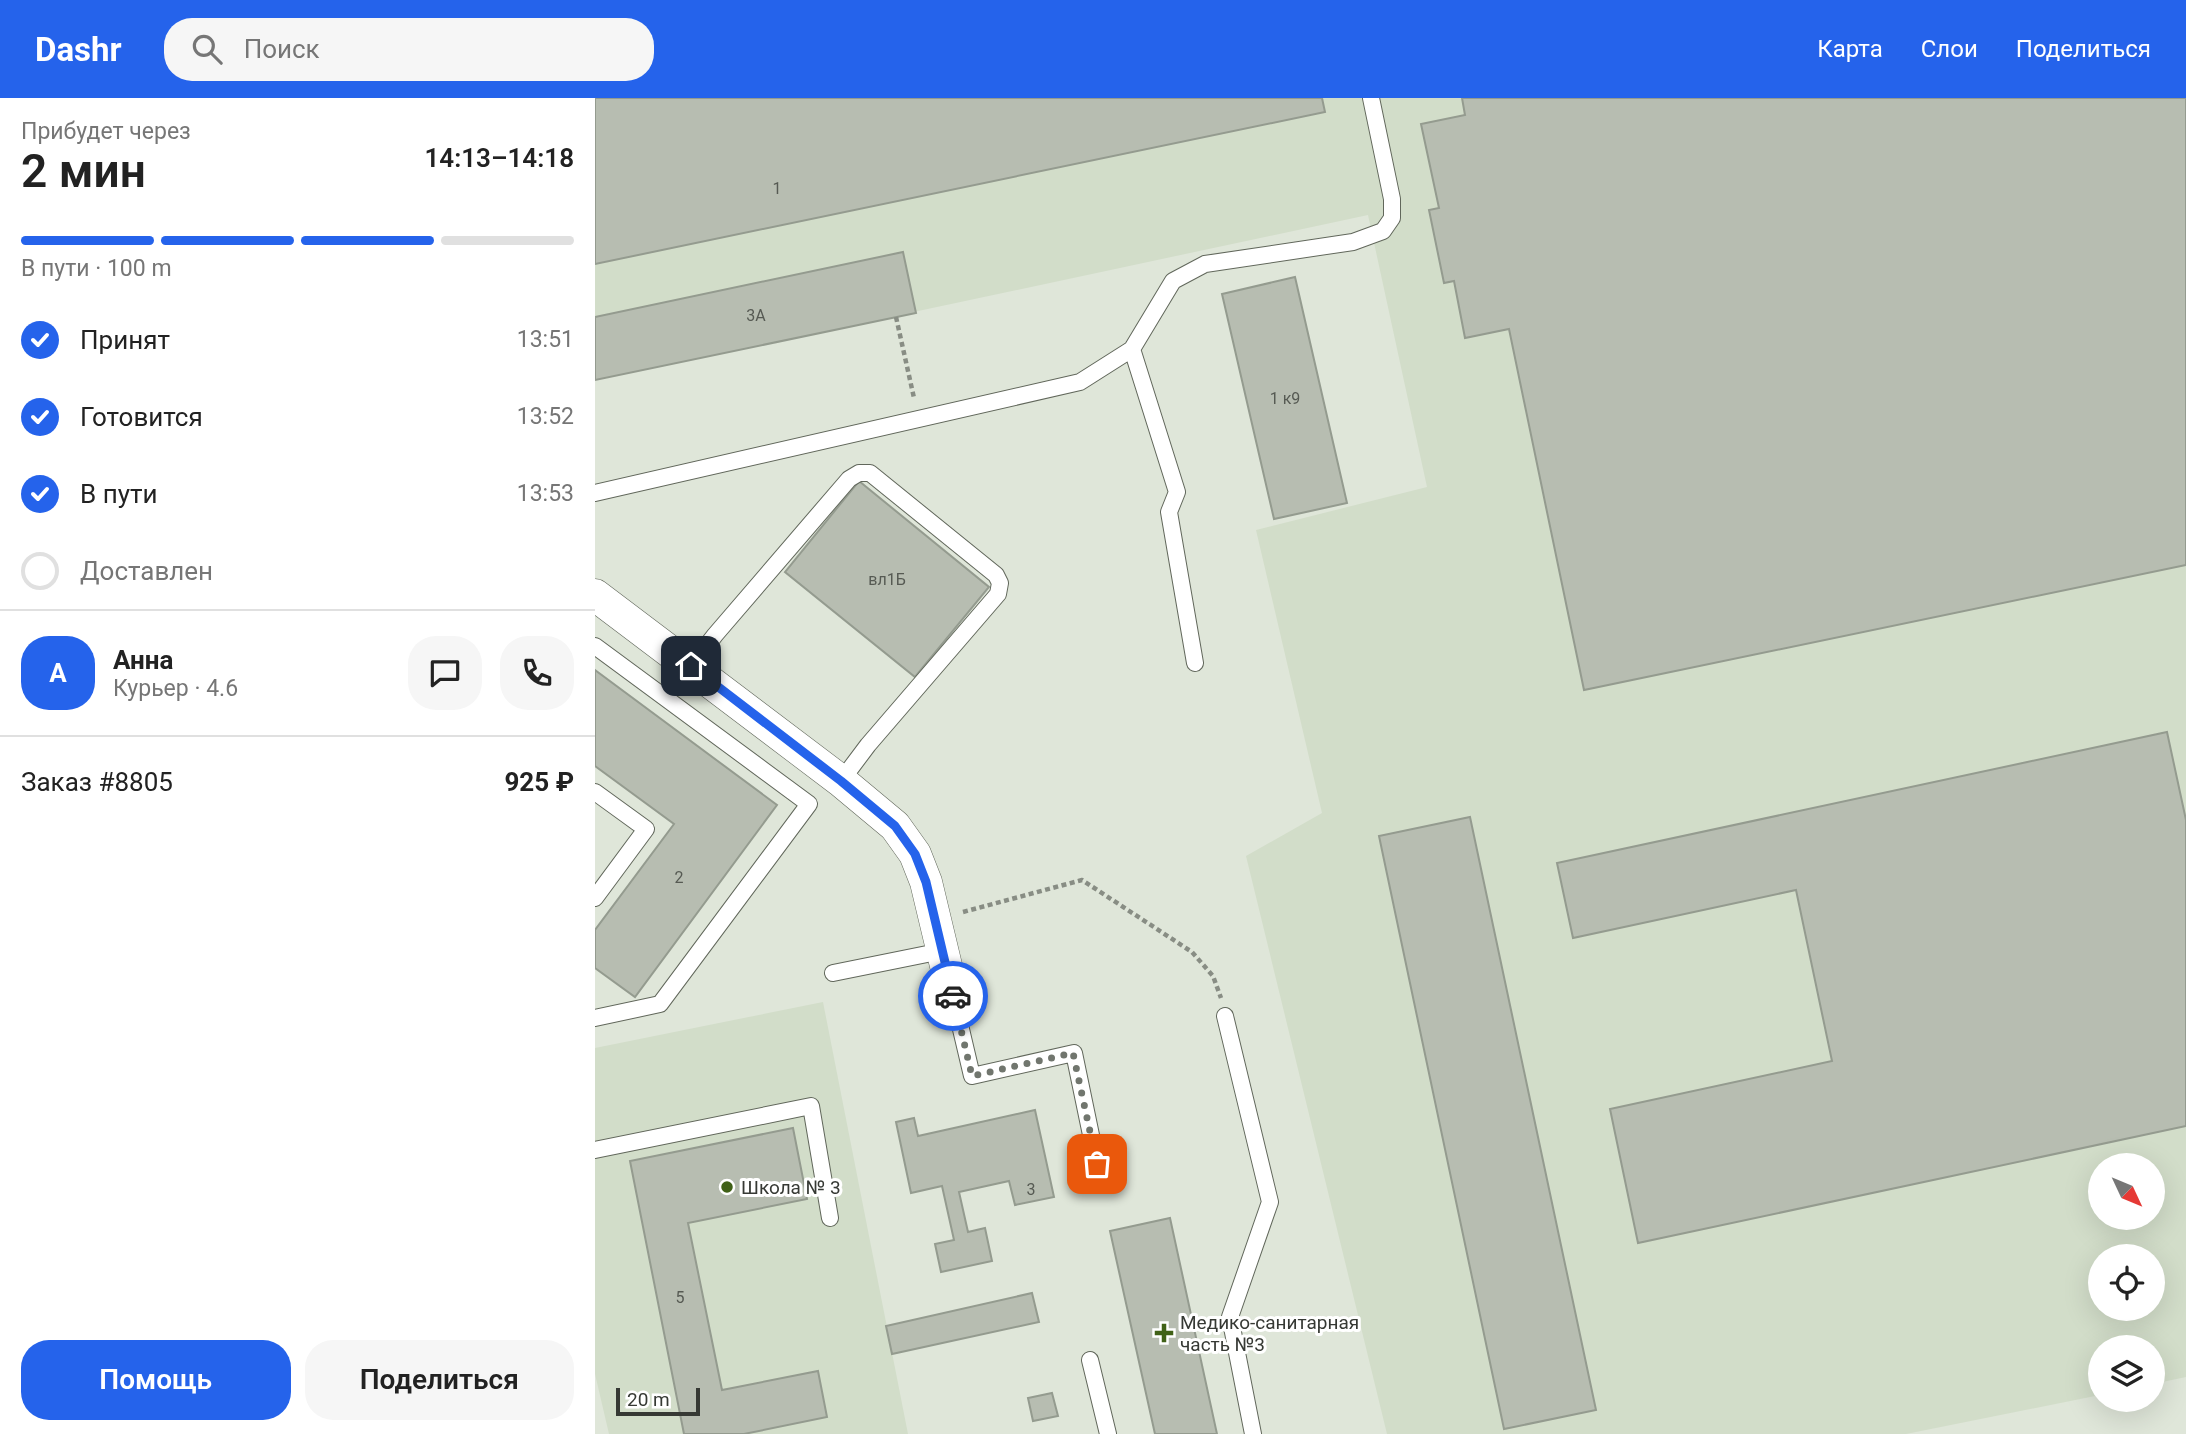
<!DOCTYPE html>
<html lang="ru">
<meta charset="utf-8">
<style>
:root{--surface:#fff;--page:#f6f6f6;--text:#222;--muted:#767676;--line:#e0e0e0;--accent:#2563eb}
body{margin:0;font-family:Roboto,sans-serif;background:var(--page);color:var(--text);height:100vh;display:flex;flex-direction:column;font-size:26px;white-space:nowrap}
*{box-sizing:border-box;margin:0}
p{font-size:23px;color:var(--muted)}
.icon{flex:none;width:38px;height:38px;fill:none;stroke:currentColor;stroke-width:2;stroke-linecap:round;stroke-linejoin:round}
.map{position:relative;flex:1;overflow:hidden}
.sheet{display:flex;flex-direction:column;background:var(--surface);width:595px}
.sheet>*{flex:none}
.needle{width:46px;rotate:134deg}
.fabs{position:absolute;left:1493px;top:1055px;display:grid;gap:14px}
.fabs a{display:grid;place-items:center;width:77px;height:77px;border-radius:50%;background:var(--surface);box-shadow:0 7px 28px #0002;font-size:35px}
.scale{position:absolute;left:21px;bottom:18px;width:84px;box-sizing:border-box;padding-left:7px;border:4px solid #363934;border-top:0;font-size:19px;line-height:24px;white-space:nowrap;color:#363934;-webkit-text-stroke:5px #fff;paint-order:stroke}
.pin{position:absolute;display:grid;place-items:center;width:60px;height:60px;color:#fff;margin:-30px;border-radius:14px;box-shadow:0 4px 10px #0006}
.courier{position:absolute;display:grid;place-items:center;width:70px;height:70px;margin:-35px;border:5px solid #2563eb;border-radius:50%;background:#fff;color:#222;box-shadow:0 2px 9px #0007}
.overview em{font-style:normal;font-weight:600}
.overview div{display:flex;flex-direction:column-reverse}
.overview{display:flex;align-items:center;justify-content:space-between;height:119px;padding:0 21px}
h1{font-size:46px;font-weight:600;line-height:52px}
.bar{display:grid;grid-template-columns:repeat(4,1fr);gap:10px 7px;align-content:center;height:84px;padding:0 21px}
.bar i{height:9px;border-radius:5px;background:var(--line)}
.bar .active{background:var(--accent)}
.bar p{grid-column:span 4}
.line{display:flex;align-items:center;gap:18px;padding:0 21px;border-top:2px solid var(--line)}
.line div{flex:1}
.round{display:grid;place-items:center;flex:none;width:74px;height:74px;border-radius:28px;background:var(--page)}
ol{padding:0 21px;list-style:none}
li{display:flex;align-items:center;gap:21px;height:77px}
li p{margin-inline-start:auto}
li .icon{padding:7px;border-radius:50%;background:var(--accent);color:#fff;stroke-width:4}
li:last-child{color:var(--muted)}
li i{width:38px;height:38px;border:4px solid var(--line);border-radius:50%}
.action{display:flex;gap:14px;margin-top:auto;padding:14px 21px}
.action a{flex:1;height:80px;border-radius:28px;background:var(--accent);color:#fff;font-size:28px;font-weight:600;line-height:80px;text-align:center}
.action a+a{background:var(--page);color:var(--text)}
header{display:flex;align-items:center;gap:42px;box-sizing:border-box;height:98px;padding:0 35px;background:var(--accent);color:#fff}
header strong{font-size:33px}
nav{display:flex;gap:38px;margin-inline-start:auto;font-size:24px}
.search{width:490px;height:63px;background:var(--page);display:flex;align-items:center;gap:18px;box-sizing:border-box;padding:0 24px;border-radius:28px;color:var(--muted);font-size:26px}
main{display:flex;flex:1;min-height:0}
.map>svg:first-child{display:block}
</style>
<header>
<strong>Dashr</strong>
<div class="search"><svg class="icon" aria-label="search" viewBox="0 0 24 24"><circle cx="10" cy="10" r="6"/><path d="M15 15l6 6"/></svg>Поиск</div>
<nav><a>Карта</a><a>Слои</a><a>Поделиться</a></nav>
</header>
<main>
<section class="sheet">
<div class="overview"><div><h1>2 мин</h1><p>Прибудет через</p></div><em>14:13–14:18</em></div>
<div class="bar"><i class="active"></i><i class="active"></i><i class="active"></i><i></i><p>В пути · 100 m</p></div>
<ol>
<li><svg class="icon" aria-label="check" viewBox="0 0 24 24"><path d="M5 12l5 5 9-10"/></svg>Принят<p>13:51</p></li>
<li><svg class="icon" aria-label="check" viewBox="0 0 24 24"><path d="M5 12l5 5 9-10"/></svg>Готовится<p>13:52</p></li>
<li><svg class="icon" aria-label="check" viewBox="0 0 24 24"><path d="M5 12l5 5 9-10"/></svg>В пути<p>13:53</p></li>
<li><i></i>Доставлен</li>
</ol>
<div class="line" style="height:126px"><b class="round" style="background:var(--accent);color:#fff">А</b><div><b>Анна</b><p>Курьер · 4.6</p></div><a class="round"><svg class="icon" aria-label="chat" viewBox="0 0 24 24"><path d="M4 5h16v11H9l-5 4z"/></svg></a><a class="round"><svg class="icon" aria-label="phone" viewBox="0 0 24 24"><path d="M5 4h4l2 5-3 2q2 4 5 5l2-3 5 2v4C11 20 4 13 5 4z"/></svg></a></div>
<div class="line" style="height:91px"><div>Заказ #8805</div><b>925 ₽</b></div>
<div class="action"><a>Помощь</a><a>Поделиться</a></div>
</section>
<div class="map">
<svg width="1591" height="1336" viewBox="0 0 1591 1336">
<rect width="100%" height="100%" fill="#dfe6d9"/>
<!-- built -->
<path fill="#d2ddc9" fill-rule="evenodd" d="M0,0H1591V1279L1558,1286V1250H1505V1297L1311,1336H792L651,758L727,715L661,432L832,389L773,117L0,282ZM1505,1068H1558V1120H1505ZM1505,1158H1558V1211H1505Z
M228,904L313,1336H14L0,1276V950Z"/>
<!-- building -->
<path fill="#b7bdb1" stroke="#949b8f" stroke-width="2" d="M0,0H727L730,14L0,166Z
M867,0H1591V467L989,592L914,231L870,240L859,183L849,185L834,112L844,110L826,26L870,17Z
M308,154L321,215L0,282V219Z
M700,179L752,405L679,421L627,196Z
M264,383L394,489L320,579L190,474Z
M0,572L182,707L40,899L0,870V832L79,726L0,668Z
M1572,634L1591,722V1028L1043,1145L1015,1011L1237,963L1201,792L978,840L962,765Z
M875,719L1001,1312L909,1331L784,738Z
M440,1012L459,1099L420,1107L414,1083L364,1094L373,1134L390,1130L397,1163L346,1174L340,1146L359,1142L347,1088L316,1095L301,1024L319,1020L323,1038Z
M198,1030L212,1101L93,1125L127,1292L223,1273L232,1319L149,1336H89L35,1063Z
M575,1120L622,1336H560L515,1133Z
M437,1195L444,1224L297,1256L291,1228Z
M457,1295L463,1318L438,1323L433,1300Z"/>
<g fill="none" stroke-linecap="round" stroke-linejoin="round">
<defs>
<path id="lane" d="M537,251L582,394L574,414L600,565
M0,395L485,284L537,251L578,183L610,166L758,144L788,133L797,120V101L776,0
M0,548L214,706L65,906L0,920
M96,568L120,537L254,381L264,375H275L401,477L405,485L403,496L273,647L246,683
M0,694L51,731L0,800
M238,875L347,853
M353,876L377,978L479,955L502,1066
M630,918L675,1104L635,1219L658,1336
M0,1052L216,1008L235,1120
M495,1262L513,1336"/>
<path id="street" d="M0,497L246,683L300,728L320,756L331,784L353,876"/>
</defs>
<!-- lane casing -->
<use href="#lane" stroke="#61675b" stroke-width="18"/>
<!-- street casing -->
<use href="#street" stroke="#61675b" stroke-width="33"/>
<!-- path -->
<path stroke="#888d84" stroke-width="4.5" stroke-dasharray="5 3.5" stroke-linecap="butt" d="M301,219L319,300
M368,814L487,782L597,854L618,878L626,900"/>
<!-- lane -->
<use href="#lane" stroke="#fff" stroke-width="16"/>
<!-- street -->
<use href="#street" stroke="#fff" stroke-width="32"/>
</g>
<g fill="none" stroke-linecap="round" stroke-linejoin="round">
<!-- done -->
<path stroke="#71766e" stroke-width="7" stroke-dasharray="0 12.6" d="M358,898L377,978L478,955L502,1066"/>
<!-- route -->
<path stroke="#2563eb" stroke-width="9" d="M96,568L246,683L300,728L320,756L331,784L358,898"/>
</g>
<!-- markers -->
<g fill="#406117" stroke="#fff" stroke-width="2.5">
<circle cx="132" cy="1089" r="7"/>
<path d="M565.5 1224.5h7v7h7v7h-7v7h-7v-7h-7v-7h7z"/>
</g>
<g text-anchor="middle" stroke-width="6" stroke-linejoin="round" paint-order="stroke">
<!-- number labels -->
<g font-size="16" fill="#565a53">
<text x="182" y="96">1</text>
<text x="161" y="223">3А</text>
<text x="690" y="306">1 к9</text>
<text x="292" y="487">вл1Б</text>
<text x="84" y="785">2</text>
<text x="436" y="1097">3</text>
<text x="85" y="1205">5</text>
</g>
<!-- poi labels -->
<g font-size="19" fill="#363934" stroke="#fff" text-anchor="start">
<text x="146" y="1096">Школа № 3</text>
<text x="585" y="1231">Медико-санитарная<tspan x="585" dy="22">часть №3</tspan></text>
</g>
</g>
</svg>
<div class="fabs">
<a><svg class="needle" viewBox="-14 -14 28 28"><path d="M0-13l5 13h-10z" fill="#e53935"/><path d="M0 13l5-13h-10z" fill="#767676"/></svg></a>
<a><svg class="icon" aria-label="locate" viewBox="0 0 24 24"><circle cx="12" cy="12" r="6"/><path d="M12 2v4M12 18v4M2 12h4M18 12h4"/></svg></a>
<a><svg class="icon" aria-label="layers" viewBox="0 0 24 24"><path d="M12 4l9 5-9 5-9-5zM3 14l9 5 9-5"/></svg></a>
</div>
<div class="scale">20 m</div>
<div class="pin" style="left:502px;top:1066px;background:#ea580c"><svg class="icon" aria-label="bag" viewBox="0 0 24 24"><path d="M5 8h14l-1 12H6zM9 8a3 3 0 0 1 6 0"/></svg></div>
<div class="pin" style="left:96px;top:568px;background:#1f2937"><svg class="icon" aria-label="home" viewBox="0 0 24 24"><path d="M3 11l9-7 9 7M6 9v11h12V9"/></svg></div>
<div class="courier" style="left:358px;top:898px"><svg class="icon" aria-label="car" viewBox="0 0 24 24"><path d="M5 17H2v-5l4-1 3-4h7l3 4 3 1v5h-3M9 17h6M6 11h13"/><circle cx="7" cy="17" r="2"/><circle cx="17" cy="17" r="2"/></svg></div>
</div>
</main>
